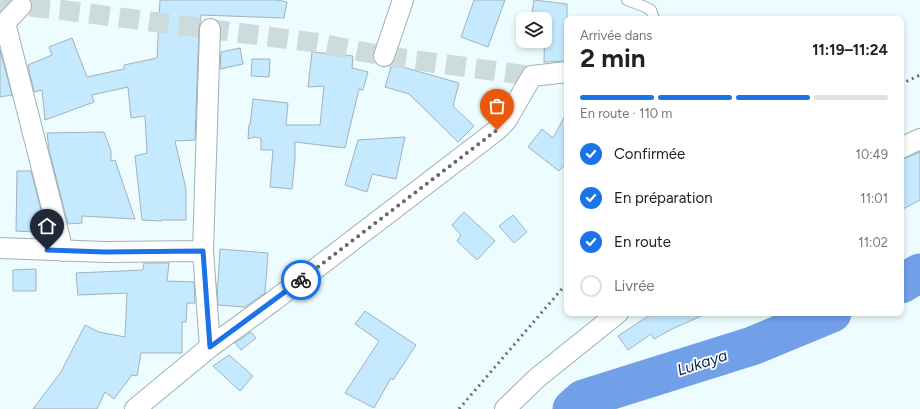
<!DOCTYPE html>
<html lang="fr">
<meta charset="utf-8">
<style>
:root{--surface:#fff;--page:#f2f2f2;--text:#222;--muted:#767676;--line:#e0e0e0;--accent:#1a73e8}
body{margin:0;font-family:Figtree,sans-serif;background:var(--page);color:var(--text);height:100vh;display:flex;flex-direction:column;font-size:15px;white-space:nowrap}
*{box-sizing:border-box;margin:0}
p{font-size:13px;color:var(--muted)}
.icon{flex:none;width:22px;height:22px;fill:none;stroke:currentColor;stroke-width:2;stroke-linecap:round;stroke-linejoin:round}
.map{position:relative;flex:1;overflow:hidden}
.drawer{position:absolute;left:564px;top:16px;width:340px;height:300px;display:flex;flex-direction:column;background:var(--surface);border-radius:8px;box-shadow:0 2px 6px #0003}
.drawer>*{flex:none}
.controls{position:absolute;left:516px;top:12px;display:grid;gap:8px}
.controls a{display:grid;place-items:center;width:36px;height:36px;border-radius:8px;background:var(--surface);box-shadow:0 2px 6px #0003;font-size:20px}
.pin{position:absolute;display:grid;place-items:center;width:34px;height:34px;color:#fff;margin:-41px -17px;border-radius:50% 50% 50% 0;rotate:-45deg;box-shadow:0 0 4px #0007}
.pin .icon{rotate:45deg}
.courier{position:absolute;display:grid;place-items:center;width:40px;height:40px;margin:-20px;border:3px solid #1a73e8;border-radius:50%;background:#fff;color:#222;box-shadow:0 1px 5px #0007}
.summary em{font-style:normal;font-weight:700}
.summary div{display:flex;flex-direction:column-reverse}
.summary{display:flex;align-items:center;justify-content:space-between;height:68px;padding:0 16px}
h1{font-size:26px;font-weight:700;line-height:30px}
.bar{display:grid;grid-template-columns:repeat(4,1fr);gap:6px 4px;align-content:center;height:48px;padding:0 16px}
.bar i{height:5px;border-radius:3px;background:var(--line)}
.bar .current{background:var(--accent)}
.bar p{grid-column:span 4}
ol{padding:0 16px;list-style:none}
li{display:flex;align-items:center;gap:12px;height:44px}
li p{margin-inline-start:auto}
li .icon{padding:4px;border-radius:50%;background:var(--accent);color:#fff;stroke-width:4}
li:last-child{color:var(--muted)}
li i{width:22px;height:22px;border:2px solid var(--line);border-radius:50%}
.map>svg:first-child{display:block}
</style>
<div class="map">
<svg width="920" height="409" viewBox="0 0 920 409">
<rect width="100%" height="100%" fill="#edfcfe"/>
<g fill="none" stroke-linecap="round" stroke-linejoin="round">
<!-- river -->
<path stroke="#71a0e9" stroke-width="39" d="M901,284L920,273
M572,409L583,399L752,346L832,313"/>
</g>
<!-- building -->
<path fill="#c5e9fe" stroke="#a3b1ba" d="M160,0H277L287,2L284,18L201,15L200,23L199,29L195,140L175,141L186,189V220H161V221L142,220L135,156L147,153L145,116L131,118L128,87L92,95L94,102L45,120L42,90L34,92L28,65L52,55L49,47L72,38L87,77L124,69V65L157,58Z
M474,0H505L488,47L461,37Z
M534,0L567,4V61L544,62L545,19H531Z
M240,48L243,64L220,69L221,52Z
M0,50L12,95L0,97Z
M312,52L353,56L352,68L368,72L363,90L359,89L345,148L295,142V159L292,189L270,187L273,150H261V138L254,137L248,139L249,125H250L253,99L288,103L286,125H320L324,86L308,87Z
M252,59H270L269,77L251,76Z
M392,64L459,83L453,106L474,126L458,142L409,94L385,87Z
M567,112V162L559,171L528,147L542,129L553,138Z
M104,132L111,151V161L115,160L135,219L82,216V223L68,224L49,150L47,133Z
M405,137L396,179L372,174L367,192L345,185L358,140Z
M920,152V200L901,210V159L906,158Z
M17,171H31L45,225L36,226V232L16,231Z
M464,212L495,241L477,260L457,241L461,235L452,225Z
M513,215L527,232L514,243L499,226Z
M220,249L268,253L265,293L245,307L218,305L217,283H218Z
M144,263H169L167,281L194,282L195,303H187L186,322H182V353H141L137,376L132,375L114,399L105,392L97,409H33L61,372L85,325L99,332L125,337L127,293L78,295L76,273L143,270Z
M36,269V291H13V270Z
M365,311L416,345L393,380L391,378L374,408L345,393L379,341L355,324Z
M653,313H708L672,329L654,339L651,334L628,350L618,336Z
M251,332L256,338L241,350L235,343Z
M229,355L253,376L240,391L213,366Z"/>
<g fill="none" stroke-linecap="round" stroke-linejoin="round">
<!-- minor-tunnel -->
<path stroke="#cddbdd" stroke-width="20" stroke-dasharray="20 10" stroke-linecap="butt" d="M0,4L62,10L318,43L384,56L532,76"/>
<defs>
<path id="service" d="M627,0L643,6L651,10L654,19"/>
<path id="minor" d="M5,23L63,251
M0,26L5,23L21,6
M210,29L203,251L210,347
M384,56L403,0
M901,148L920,139
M0,248L105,252L203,251
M135,409L210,347L272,302L497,130L506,121L532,76L567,72
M505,409L537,378L618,313"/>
</defs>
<!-- service casing -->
<use href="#service" stroke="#a0b1b5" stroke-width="12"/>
<!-- minor casing -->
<use href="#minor" stroke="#a0b1b5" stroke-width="22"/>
<!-- service -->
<use href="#service" stroke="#fff" stroke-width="10"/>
<!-- minor -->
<use href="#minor" stroke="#fff" stroke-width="20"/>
<!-- rail -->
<path stroke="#656f71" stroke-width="3" stroke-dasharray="2 4" stroke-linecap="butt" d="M901,84L920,75
M459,409L561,290L567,285"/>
</g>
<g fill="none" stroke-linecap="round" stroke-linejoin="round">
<!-- done -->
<path stroke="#636d6e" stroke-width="4" stroke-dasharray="0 7.2" d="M301,280L497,130"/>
<!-- route -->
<path stroke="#1a73e8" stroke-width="5" d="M47,250L105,252L203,251L210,347L301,280"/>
</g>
<g text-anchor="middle" stroke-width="3.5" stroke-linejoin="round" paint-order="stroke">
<!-- water labels -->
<g font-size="16" font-style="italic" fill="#0a2855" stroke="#fff">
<text transform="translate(702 362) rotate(-18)" y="6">Lukaya</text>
</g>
</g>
</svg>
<div class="controls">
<a><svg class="icon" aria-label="layers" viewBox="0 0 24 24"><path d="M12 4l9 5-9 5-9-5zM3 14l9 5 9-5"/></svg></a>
</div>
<div class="pin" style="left:497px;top:130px;background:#ea580c"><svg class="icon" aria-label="bag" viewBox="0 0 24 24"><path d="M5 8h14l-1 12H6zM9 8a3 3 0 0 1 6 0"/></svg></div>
<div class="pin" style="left:47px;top:250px;background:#1f2937"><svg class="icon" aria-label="home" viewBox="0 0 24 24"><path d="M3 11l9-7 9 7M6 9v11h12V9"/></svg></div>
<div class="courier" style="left:301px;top:280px"><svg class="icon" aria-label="bike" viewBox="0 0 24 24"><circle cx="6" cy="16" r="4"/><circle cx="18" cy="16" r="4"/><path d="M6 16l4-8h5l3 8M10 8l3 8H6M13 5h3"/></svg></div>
<section class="drawer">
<div class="summary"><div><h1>2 min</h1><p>Arrivée dans</p></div><em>11:19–11:24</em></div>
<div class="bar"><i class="current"></i><i class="current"></i><i class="current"></i><i></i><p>En route · 110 m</p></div>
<ol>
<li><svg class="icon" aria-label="check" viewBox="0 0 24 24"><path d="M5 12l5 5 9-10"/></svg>Confirmée<p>10:49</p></li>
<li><svg class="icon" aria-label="check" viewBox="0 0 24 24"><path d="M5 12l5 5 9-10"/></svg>En préparation<p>11:01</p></li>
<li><svg class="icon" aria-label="check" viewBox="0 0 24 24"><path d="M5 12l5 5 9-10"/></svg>En route<p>11:02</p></li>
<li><i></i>Livrée</li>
</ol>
</section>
</div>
